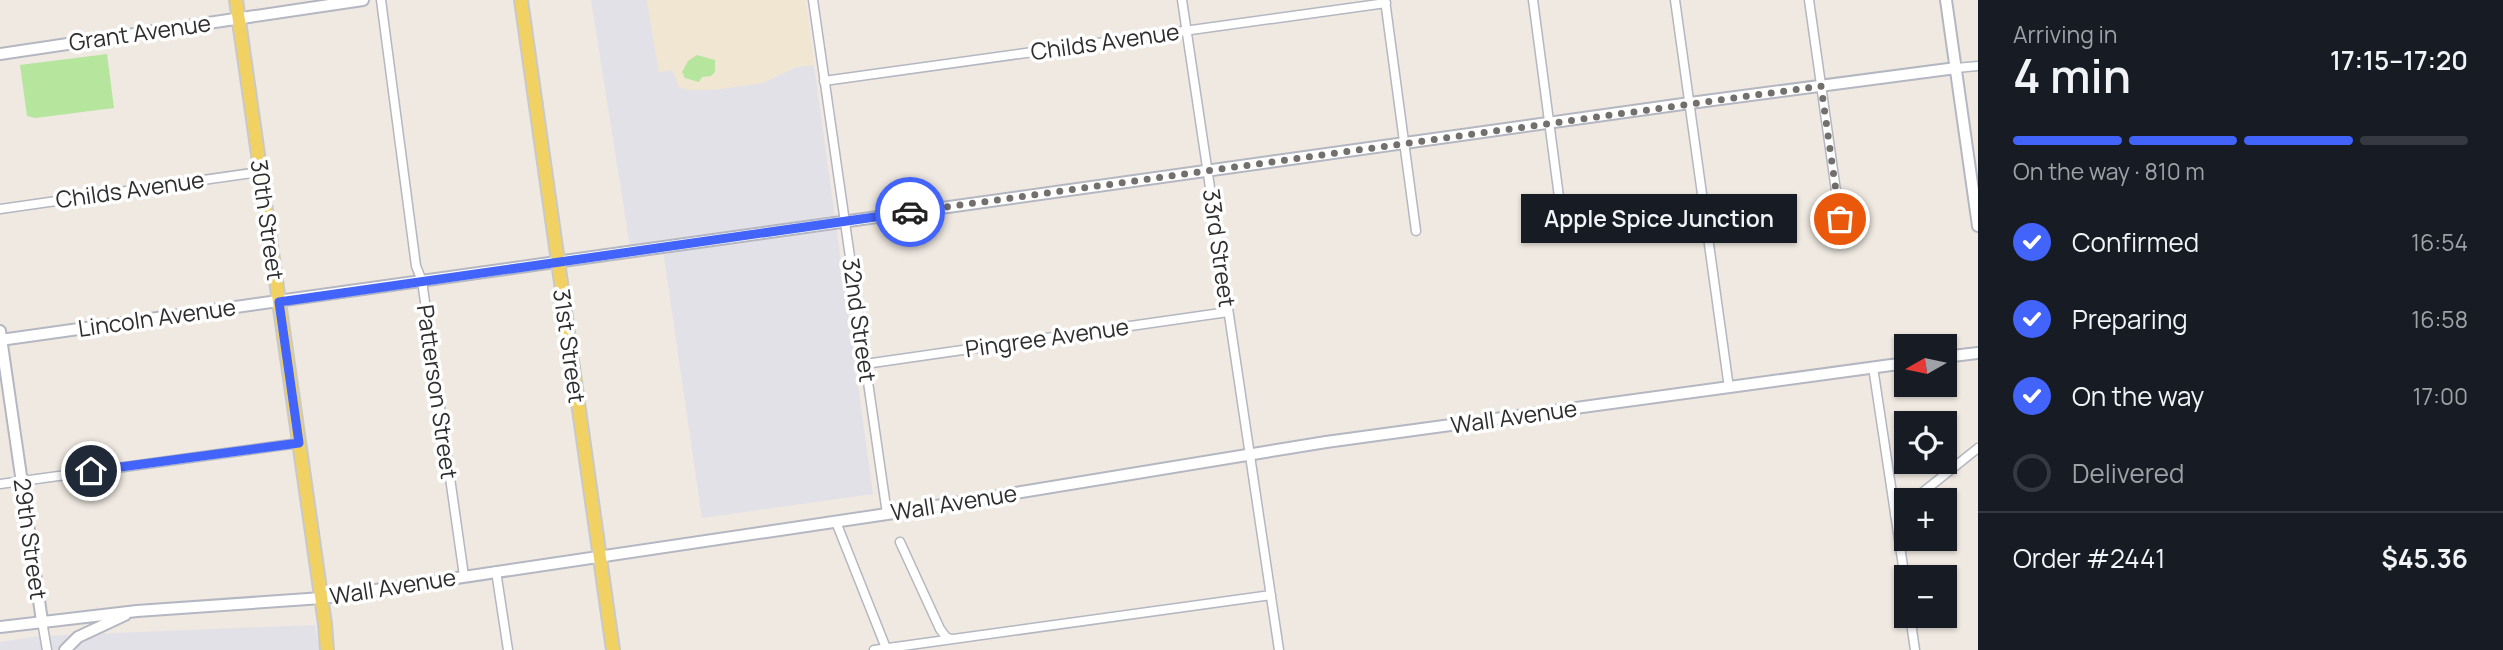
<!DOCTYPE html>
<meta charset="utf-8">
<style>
:root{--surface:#171b24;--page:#20242c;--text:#f1f3f6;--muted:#9ea1a6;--line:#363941;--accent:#4264fb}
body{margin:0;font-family:Manrope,sans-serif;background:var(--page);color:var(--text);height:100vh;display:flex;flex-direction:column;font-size:26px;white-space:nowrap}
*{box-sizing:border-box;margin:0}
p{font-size:23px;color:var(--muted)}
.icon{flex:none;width:38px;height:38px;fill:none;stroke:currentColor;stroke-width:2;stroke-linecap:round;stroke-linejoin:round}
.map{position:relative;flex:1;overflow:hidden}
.side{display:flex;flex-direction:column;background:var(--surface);width:525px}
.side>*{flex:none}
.needle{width:46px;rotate:261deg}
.tools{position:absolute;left:1894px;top:334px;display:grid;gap:14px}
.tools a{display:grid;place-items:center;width:63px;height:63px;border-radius:0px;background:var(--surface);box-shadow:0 2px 5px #0004;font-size:35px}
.pin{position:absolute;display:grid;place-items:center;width:60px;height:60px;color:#fff;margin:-30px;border:4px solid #fff;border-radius:50%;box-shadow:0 2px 7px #0007}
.courier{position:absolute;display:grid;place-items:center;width:70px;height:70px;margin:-35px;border:5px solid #4264fb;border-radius:50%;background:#fff;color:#222;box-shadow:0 2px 9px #0007}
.bubble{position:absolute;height:49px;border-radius:0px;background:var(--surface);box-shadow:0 2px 5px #0004;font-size:23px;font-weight:600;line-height:49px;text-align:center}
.summary em{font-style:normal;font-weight:600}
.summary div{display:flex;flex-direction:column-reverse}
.summary{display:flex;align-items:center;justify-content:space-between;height:119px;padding:0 35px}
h1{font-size:46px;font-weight:600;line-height:52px}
.bar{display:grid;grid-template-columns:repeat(4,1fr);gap:10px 7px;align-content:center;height:84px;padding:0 35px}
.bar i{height:9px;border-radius:5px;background:var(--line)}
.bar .active{background:var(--accent)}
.bar p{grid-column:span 4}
.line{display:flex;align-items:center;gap:18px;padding:0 35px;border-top:2px solid var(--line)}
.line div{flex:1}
ol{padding:0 35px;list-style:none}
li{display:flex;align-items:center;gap:21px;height:77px}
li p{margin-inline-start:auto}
li .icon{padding:7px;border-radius:50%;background:var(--accent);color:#fff;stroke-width:4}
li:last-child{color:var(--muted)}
li i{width:38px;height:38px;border:4px solid var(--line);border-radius:50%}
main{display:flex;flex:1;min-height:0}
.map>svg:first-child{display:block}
</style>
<main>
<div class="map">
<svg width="1978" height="650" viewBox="0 0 1978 650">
<rect width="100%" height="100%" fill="#efe9e1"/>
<!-- industrial -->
<path fill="#e3e1e8" d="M591,0H647L659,72L673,70L679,86L712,90L763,83L796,67L814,65L873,494L702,518L662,244L630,247Z
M315,625L319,650H0V642L40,636Z"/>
<!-- education -->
<path fill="#f0e6d1" d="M647,0H805L814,65L796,67L763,83L712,90H689L679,87L672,70L659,72Z"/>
<!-- green -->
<path fill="#b6e59e" d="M107,54L114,108L35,118L27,116L20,65Z
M697,55L715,60V72L711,76L702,77L699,82L685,78L682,72L688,61Z"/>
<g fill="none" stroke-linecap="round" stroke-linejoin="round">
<defs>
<path id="street" d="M381,0L416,266L422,281L464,576
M813,0L887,514
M1182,0L1279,650
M1385,0L1416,231
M1533,0L1561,212
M1675,0L1729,388
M1809,0L1840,219
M1956,68L1978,66
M824,81L1386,3
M0,209L259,172
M865,364L1228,312
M1873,367L1906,586
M0,484L299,443
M1913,500L1978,448
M1895,515L1906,506
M836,522L886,648
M900,542L940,629L946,637L951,639
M496,571L508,650
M1910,616L1915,650
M42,621L47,650
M874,650L1271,595"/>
<path id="secondary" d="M1946,0L1978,226
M0,54L363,0
M0,331L42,621
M0,340L1690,103L1956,68
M1944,357L1978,353
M0,627L137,611L322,598L887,514L1326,442L1906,363
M65,650L78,637L125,615"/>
<path id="primary" d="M236,0L325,624L327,650
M521,0L613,650"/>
</defs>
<!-- street casing -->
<use href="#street" stroke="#b4b7c1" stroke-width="11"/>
<!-- secondary casing -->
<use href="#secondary" stroke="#b4b7c1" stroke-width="14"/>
<!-- primary casing -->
<use href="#primary" stroke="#c9c9c9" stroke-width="16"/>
<!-- street -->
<use href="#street" stroke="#fff" stroke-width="8"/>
<!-- secondary -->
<use href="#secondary" stroke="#fff" stroke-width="10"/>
<!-- primary -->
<use href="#primary" stroke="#f2d163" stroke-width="12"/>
</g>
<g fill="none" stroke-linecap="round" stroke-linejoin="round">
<!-- done -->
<path stroke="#726f6d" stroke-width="7" stroke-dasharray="0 12.6" d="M910,212L1821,86L1840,219"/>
<!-- route -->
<path stroke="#4264fb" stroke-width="9" d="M91,471L299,443L279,302L910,212"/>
</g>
<g text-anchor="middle" stroke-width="7" stroke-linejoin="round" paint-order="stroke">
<!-- street labels -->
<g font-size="23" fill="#2e2e2e" stroke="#fff">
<text transform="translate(140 33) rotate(-8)" y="8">Grant Avenue</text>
<text transform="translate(1105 42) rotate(-8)" y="8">Childs Avenue</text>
<text transform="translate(130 190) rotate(-8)" y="8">Childs Avenue</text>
<text transform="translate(267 220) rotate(82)" y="8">30th Street</text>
<text transform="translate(1219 248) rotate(82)" y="8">33rd Street</text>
<text transform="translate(157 318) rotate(-8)" y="8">Lincoln Avenue</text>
<text transform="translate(859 320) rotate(82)" y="8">32nd Street</text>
<text transform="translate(1047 338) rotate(-8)" y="8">Pingree Avenue</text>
<text transform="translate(569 346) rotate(82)" y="8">31st Street</text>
<text transform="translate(437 392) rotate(82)" y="8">Patterson Street</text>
<text transform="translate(1514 417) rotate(-8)" y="8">Wall Avenue</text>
<text transform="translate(954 503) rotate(-9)" y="8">Wall Avenue</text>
<text transform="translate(30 539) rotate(82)" y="8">29th Street</text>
<text transform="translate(393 587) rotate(-9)" y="8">Wall Avenue</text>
</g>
</g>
</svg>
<div class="tools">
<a><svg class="needle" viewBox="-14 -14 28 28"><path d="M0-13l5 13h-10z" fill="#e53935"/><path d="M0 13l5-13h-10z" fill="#9ea1a6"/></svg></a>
<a><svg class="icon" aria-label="locate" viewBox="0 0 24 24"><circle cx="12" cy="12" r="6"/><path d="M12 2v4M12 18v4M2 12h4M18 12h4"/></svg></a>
<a>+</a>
<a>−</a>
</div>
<div class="pin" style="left:1840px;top:219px;background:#ea580c"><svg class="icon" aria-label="bag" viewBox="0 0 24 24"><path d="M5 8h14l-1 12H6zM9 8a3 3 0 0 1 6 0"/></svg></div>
<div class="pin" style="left:91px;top:471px;background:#1f2937"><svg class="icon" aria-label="home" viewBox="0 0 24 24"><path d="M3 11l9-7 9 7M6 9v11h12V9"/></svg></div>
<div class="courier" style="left:910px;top:212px"><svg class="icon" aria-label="car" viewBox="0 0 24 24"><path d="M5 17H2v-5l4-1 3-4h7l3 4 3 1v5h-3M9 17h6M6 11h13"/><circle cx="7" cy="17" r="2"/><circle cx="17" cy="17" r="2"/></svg></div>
<div class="bubble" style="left:1521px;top:194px;width:276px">Apple Spice Junction</div>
</div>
<section class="side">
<div class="summary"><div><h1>4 min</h1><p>Arriving in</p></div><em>17:15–17:20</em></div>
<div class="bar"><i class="active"></i><i class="active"></i><i class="active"></i><i></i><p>On the way · 810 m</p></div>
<ol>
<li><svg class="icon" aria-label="check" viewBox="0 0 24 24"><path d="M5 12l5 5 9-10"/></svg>Confirmed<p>16:54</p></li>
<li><svg class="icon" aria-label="check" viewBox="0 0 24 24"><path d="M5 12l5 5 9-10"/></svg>Preparing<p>16:58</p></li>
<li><svg class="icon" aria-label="check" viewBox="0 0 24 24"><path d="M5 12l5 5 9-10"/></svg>On the way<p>17:00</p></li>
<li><i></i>Delivered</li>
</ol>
<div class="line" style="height:91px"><div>Order #2441</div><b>$45.36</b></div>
</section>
</main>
